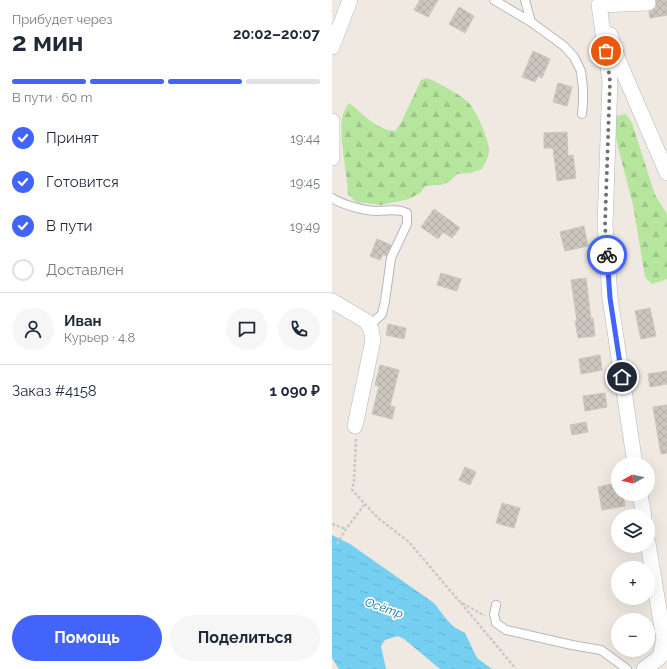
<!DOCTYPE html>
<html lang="ru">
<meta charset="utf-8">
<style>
:root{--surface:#fff;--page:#f6f6f7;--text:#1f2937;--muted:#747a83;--line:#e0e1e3;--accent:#4264fb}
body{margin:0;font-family:Raleway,sans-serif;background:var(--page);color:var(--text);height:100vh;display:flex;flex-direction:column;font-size:15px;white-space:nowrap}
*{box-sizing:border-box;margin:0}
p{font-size:13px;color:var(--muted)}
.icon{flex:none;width:22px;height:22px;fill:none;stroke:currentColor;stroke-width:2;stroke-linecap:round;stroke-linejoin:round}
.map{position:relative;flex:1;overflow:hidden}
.details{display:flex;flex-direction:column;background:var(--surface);width:332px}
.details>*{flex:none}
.needle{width:26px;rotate:262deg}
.tools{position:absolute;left:279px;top:457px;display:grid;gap:8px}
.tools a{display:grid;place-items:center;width:44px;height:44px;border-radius:50%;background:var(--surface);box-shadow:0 4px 16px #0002;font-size:20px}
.pin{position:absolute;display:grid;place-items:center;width:34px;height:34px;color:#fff;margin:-17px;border:2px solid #fff;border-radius:50%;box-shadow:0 1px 4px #0007}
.courier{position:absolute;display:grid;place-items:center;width:40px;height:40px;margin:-20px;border:3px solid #4264fb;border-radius:50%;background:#fff;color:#222;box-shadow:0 1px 5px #0007}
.overview em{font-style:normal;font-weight:700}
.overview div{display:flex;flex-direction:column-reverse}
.overview{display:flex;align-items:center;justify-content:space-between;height:68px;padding:0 12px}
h1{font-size:26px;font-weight:700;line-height:30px}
.bar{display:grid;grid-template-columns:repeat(4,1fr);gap:6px 4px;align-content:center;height:48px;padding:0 12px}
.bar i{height:5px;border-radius:3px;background:var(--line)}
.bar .selected{background:var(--accent)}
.bar p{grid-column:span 4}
.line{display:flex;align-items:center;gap:10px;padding:0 12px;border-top:1px solid var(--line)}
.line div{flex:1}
.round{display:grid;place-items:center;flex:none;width:42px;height:42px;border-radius:21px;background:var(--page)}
ol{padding:0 12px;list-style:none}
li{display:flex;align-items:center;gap:12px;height:44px}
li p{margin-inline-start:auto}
li .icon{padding:4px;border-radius:50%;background:var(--accent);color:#fff;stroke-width:4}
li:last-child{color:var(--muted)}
li i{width:22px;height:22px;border:2px solid var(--line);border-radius:50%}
.primary-button{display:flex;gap:8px;margin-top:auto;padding:8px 12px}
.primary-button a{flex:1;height:46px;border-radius:24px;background:var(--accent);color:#fff;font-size:16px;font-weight:700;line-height:46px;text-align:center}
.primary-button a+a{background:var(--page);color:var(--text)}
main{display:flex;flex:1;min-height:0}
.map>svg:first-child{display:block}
</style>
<main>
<section class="details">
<div class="overview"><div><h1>2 мин</h1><p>Прибудет через</p></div><em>20:02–20:07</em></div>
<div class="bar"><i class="selected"></i><i class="selected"></i><i class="selected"></i><i></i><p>В пути · 60 m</p></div>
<ol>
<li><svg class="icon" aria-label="check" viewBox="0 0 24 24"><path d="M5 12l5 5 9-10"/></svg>Принят<p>19:44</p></li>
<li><svg class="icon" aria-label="check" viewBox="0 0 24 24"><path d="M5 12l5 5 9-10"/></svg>Готовится<p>19:45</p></li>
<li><svg class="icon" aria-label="check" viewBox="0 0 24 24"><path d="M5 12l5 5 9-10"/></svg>В пути<p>19:49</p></li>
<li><i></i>Доставлен</li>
</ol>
<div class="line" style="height:72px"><a class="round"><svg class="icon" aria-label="person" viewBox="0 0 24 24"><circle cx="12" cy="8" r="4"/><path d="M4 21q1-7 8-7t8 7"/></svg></a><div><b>Иван</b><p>Курьер · 4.8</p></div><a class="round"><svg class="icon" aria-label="chat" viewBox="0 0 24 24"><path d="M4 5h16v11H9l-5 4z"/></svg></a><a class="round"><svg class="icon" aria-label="phone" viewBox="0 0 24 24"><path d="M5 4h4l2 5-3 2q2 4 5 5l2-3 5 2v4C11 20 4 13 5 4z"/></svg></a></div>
<div class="line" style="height:52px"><div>Заказ #4158</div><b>1 090 ₽</b></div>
<div class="primary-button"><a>Помощь</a><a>Поделиться</a></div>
</section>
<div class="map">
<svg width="335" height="669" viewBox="0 0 335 669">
<defs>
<pattern id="forest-firs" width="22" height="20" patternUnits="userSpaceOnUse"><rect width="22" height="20" fill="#b6e59e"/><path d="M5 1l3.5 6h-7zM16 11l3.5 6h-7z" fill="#9dc588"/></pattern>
<pattern id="water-ripples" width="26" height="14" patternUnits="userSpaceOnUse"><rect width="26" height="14" fill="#75cff0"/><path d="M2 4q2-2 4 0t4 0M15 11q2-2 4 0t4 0" fill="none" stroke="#66b2ce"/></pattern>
<pattern id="building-cross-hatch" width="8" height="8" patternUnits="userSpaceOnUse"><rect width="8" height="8" fill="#cbc7bf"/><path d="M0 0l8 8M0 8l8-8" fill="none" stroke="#afaba4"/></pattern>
</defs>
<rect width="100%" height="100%" fill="#efe9e1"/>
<!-- forest -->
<path fill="url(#forest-firs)" d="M95,78C105,82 127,94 135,101C143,108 158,141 157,152C157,157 152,164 150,169L138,173L125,174C112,188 110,184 93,186L88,193L77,199L49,205L24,202L16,194C15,169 7,141 10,118C11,112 14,108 17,103C31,113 44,130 63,131L69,123L89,80Z
M294,114L300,123L323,195L335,214V279L320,284L313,277L301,205L285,143L282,125L285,116Z"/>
<!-- water -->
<path fill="url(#water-ripples)" d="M0,535L18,544L102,603L115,620L122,627L133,633L145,658L160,669H108L72,639L66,636L53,640L49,646L54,669H7L0,658Z"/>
<!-- building -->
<path fill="url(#building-cross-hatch)" stroke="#cbc5ba" d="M88,0H106L96,17L82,10Z
M324,0H335V15L318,18L317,12L324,8Z
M127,7L142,16L133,33L117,24Z
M201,51L218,59L210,78L206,76L203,82L190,77Z
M226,83L240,87L235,106L221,102Z
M235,132L236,156L241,155L244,178L225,181L221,148H212V133Z
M102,209L128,228L120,238L111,232L106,239L89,227Z
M252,226L256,246L233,251L228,232Z
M45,239L59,245L54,256L51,254L48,260L38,256Z
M109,273L129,279L125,291L105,285Z
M254,278L259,319L261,318L263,336L246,338L243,321H245L239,280Z
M318,308L324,336L309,339L303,311Z
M56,324L74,328L72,339L54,335Z
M268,355L270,370L249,374L247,359Z
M48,365L67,370L58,406L63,407L60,419L40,414L47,386L43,385Z
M335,371V384L318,387L316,374Z
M273,393L275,407L253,411L251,396Z
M335,405V453L329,454L321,407Z
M254,422L256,432L240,435L238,425Z
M133,467L144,472L138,485L127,480Z
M286,483V494H291L293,506L270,510L266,487Z
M170,503L188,508L182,528L164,523Z"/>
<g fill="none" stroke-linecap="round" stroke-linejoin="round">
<defs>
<path id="service" d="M162,0L199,22L232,46L242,57L249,71L251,89V103L250,114
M193,0L199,22
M0,198C11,205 33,211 45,211C56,211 65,208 75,213V224L59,258L53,301L50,314L37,326
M164,605L162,614L164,623L174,630L240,645L269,650L295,669"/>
<path id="minor" d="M278,35L287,62L335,173
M0,47L18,0
M0,121V158
M0,301L34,321L39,329L41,340L23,426
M303,464L278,298L273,225L278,81L267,5L316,3
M308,494L312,516
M312,669L328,657L332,640L316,543"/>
</defs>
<!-- service casing -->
<use href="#service" stroke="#b4b7c1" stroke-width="10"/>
<!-- minor casing -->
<use href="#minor" stroke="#b4b7c1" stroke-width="16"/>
<!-- path -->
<path stroke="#c9c9c9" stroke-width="2.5" stroke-dasharray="3 2" stroke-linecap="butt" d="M24,439L22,481L20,490L46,518L77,542L127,601L153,616
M0,524L14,529
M5,544L14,529L32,505
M129,603L184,669"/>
<!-- service -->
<use href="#service" stroke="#fff" stroke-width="8"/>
<!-- minor -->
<use href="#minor" stroke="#fff" stroke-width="15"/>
</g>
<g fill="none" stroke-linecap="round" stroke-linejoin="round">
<!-- done -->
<path stroke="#726f6d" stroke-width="4" stroke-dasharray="0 7.2" d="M274,51L278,81L273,225L275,255"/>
<!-- route -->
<path stroke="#4264fb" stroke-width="5" d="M275,255L278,298L290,377"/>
</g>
<g text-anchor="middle" stroke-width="3.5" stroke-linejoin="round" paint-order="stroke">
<!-- water labels -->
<g font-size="12" font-style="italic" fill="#0d6fa3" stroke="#fff">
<text transform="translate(52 608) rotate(19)" y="4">Осётр</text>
</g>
</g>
</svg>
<div class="tools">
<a><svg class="needle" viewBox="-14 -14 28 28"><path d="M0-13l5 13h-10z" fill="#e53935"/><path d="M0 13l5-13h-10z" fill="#747a83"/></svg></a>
<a><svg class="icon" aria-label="layers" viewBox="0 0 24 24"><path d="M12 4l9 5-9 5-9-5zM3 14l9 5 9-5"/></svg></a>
<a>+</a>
<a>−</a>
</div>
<div class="pin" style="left:274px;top:51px;background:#ea580c"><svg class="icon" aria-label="bag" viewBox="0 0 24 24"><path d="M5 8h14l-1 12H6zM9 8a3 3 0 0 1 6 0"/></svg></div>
<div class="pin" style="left:290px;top:377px;background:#1f2937"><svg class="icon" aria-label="home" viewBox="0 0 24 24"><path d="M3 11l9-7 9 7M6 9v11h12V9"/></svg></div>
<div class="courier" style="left:275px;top:255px"><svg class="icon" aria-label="bike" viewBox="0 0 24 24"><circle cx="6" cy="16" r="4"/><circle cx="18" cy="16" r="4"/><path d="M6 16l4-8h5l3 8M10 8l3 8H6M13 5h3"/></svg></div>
</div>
</main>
